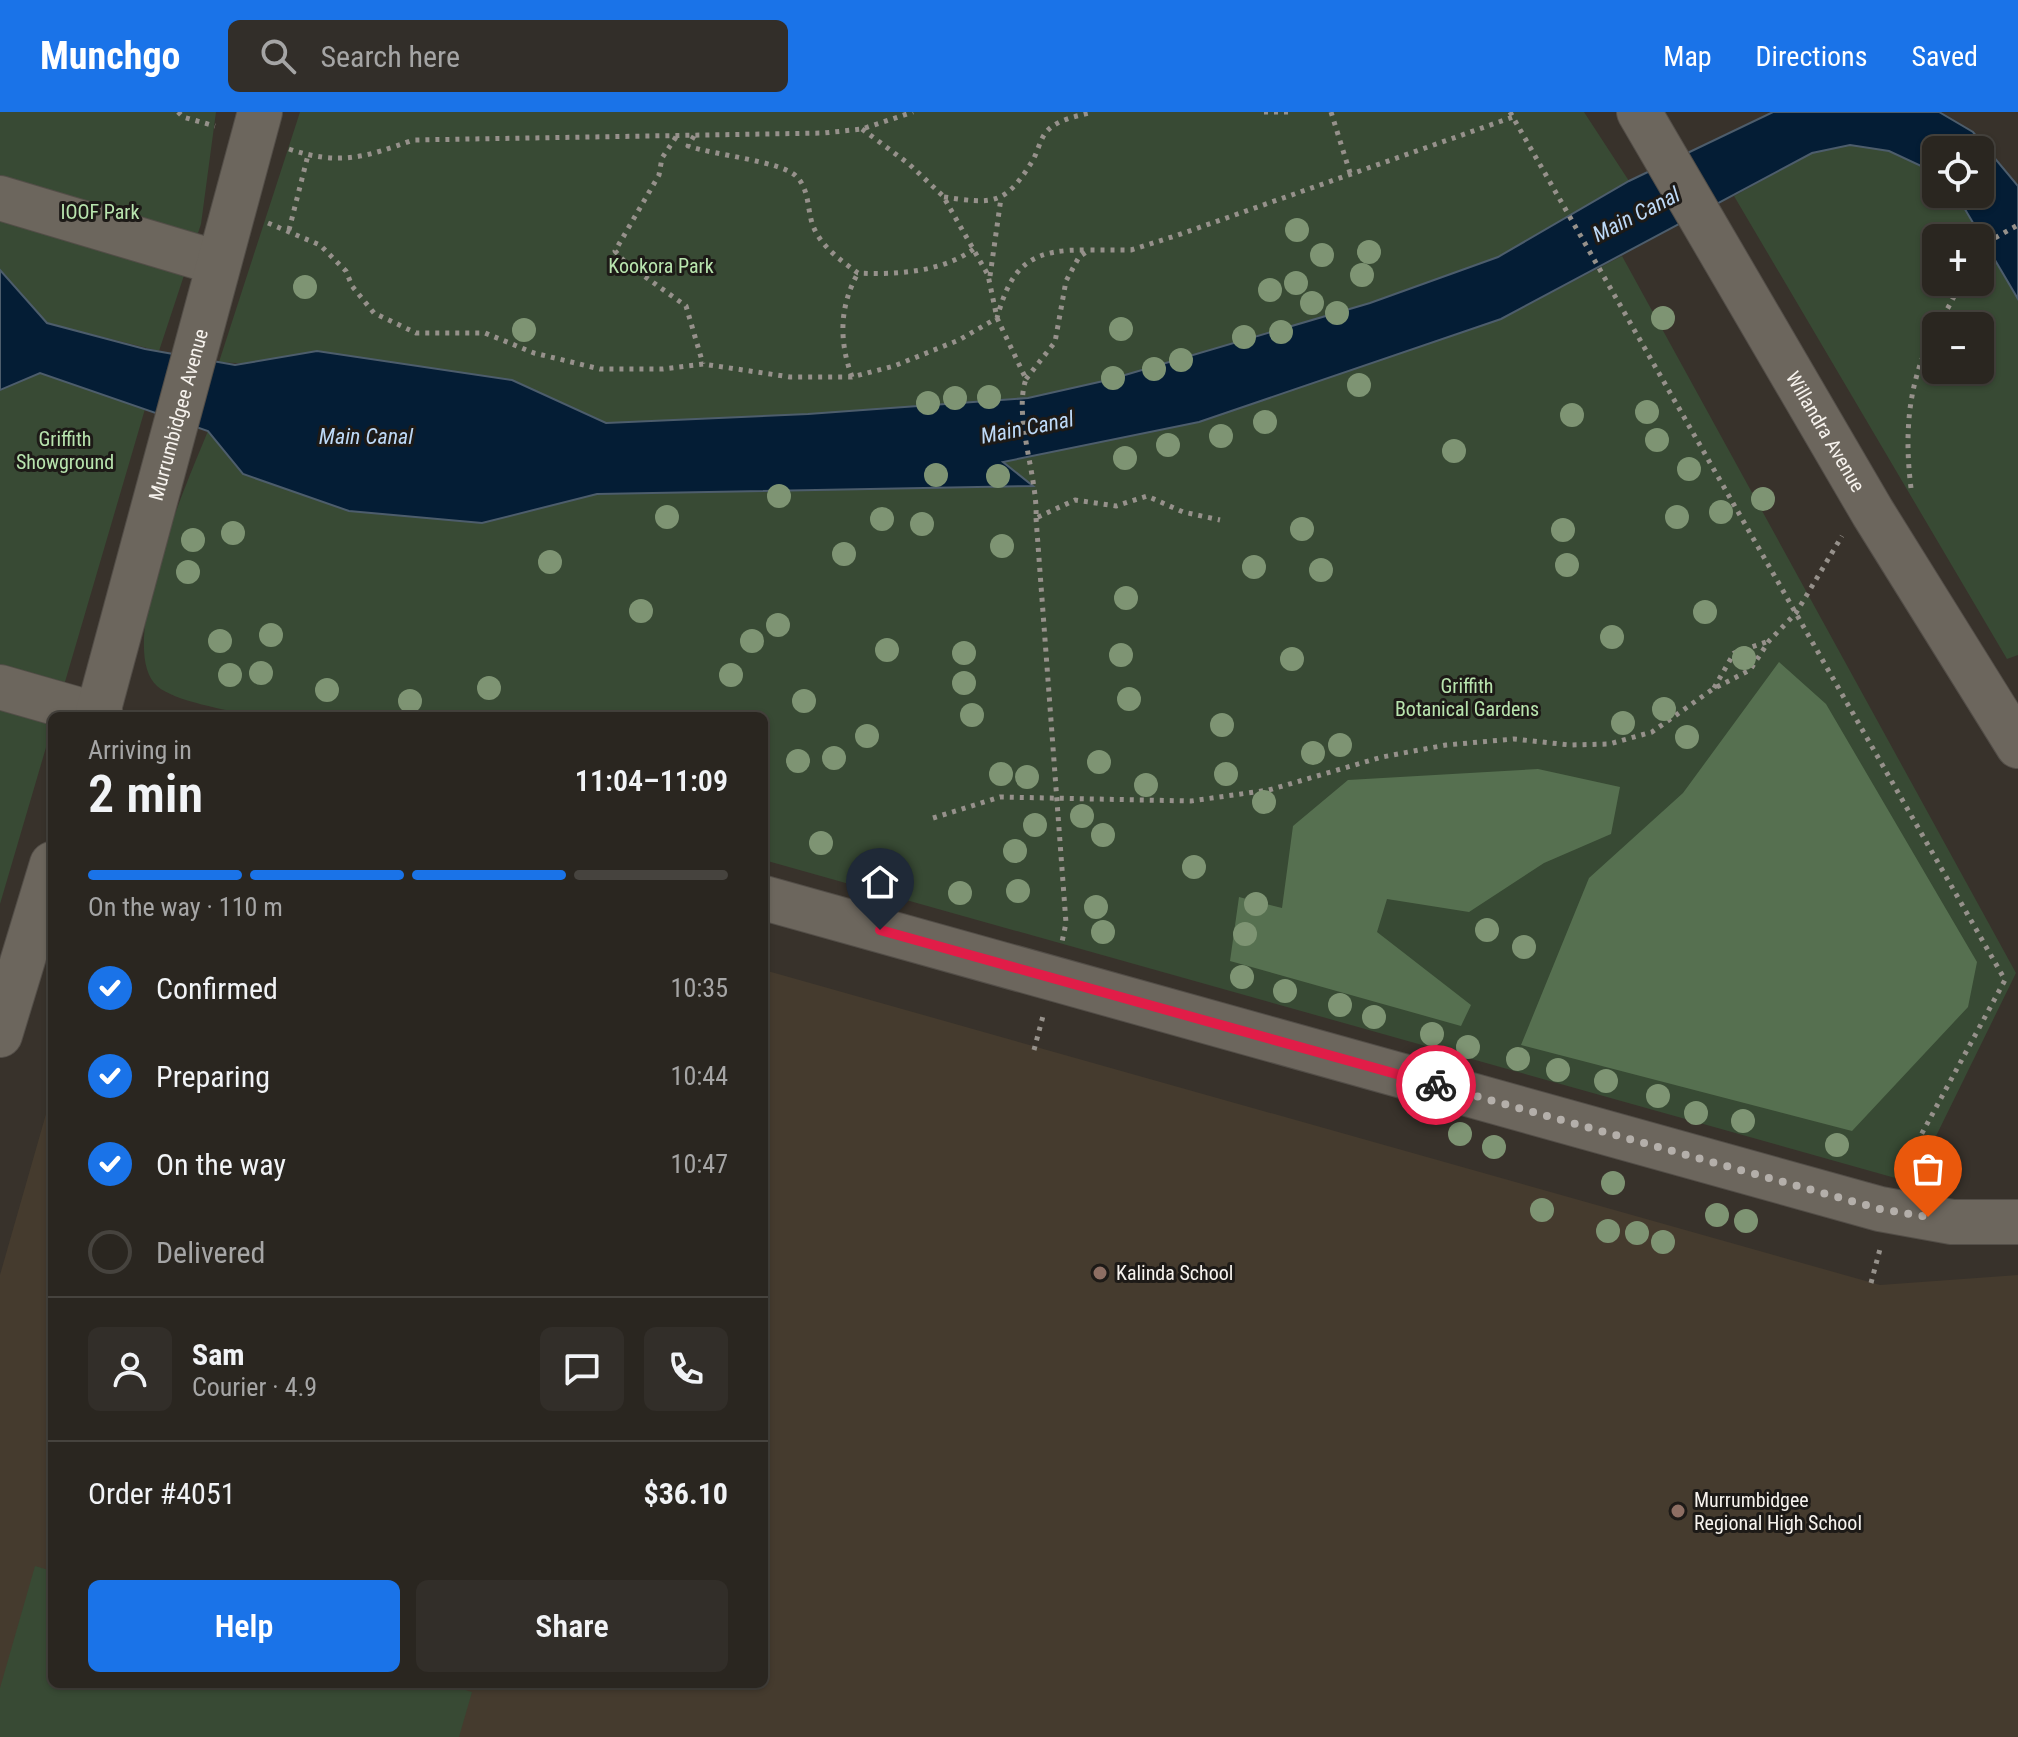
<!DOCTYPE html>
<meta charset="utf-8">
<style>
:root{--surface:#2a2620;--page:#322e29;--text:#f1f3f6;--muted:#a5a5a5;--line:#46433e;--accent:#1a73e8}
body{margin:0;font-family:"Roboto Condensed",sans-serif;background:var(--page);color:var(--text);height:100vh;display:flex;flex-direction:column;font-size:30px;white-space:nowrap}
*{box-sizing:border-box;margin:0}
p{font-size:26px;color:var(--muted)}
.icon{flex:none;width:44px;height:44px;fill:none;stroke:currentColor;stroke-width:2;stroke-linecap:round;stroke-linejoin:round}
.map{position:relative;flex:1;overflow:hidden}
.panel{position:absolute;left:48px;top:600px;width:720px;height:976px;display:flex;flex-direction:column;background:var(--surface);border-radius:12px;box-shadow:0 2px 6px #0004,0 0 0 2px var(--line)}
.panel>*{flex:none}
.controls{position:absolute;left:1922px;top:24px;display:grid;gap:16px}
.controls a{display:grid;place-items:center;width:72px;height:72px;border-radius:12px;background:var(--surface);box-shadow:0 2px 6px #0004,0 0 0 2px var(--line);font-size:40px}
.pin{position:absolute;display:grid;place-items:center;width:68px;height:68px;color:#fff;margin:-82px -34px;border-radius:50% 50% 50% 0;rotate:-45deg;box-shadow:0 0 8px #0007}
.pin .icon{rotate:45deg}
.courier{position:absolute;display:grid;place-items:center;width:80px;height:80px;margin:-40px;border:6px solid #e11d48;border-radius:50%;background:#fff;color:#222;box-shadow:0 2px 10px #0007}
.overview em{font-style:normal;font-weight:600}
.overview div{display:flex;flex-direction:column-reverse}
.overview{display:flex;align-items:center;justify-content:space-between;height:136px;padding:0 40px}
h1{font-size:52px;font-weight:600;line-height:60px}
.bar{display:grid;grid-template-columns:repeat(4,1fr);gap:12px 8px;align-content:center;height:96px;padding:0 40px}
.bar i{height:10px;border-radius:6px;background:var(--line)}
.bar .selected{background:var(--accent)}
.bar p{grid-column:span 4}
.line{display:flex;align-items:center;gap:20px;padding:0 40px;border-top:2px solid var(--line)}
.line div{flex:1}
.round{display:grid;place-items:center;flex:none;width:84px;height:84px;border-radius:12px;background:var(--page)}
ol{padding:0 40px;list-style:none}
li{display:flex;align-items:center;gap:24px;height:88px}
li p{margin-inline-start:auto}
li .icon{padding:8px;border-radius:50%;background:var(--accent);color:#fff;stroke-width:4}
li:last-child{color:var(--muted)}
li i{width:44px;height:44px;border:4px solid var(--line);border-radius:50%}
.primary-button{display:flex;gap:16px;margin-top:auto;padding:16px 40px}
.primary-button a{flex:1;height:92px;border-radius:12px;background:var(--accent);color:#fff;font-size:32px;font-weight:600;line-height:92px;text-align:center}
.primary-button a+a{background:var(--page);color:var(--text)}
header{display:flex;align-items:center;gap:48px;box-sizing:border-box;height:112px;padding:0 40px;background:var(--accent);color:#fff}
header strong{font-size:38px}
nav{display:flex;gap:44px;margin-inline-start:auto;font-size:28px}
.search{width:560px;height:72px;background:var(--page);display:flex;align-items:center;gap:20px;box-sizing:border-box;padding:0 28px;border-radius:12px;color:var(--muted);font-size:30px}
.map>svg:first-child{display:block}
</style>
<header>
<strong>Munchgo</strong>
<div class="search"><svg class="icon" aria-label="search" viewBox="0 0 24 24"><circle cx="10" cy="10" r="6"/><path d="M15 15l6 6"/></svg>Search here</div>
<nav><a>Map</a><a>Directions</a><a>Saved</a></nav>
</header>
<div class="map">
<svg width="2018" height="1625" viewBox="0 0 2018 1625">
<rect width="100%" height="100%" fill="#38322b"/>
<!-- built -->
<path fill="#453b2e" d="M764,858L1880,1173L2018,1163V1625H0V1163L52,981V1572H764Z"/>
<!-- green -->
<path fill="#384a34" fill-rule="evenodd" d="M0,0H216L201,112L159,239L47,211L0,158Z
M300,0H1584L1629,69L1498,145L1370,191L1108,268L1028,286L808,302L606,311L512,268L219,250Z
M1851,33L1889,39L1932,57L1936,61V82H1956L1961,87L2018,186V543L2007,547L1734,84L1812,41ZM1936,126H1980V170H1936ZM1936,214H1980V258H1936Z
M1622,144L2016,861L1913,1071L764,748V604H250C227,597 175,590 157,574C114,535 189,366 208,319L243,362L349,399L482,411L597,382L1031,374L1002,350L1199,310L1501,207Z
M40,261L145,297L55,604H52V615L0,792V278Z
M35,1454L52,1459V1572H446L472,1580L459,1625H0V1576Z"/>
<!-- forest -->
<path fill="#567050" d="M1779,550L1826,592L1977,850L1968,895L1852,1019L1521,933L1589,766L1683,681Z
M1538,657L1620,675L1611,722L1544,751L1469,800L1387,787L1377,820L1471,893L1461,914L1230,849L1239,785L1282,796L1293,714L1348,668Z"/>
<!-- water -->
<path fill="#041d35" stroke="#4d5d6c" stroke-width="2" d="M1773,0H1939L1973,20L2018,74V187L1956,82H1980V38H1936V61L1889,39L1850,33L1812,41L1501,207L1199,310L1003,350L1033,374L597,382L482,411L349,399L243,362L208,319L40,261L0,278V158L47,211L145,237L235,253L317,239L512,268L606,311L808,302L1028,286L1108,268L1370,191L1498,145L1629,69Z"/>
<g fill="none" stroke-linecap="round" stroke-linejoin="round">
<defs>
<g id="minor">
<path id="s1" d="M1639,0L1873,401L2018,634"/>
<path d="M0,86L218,151"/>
<path d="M0,575L101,604"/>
<path id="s2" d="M97,604L260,0"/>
<path d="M764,786L1880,1097L1952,1110H2018"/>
<path d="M0,923L52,752"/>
</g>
</defs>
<!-- minor casing -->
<use href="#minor" stroke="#534e48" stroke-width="46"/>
<!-- path -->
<path stroke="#96918b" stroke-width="5" stroke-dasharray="4 6" stroke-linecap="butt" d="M178,0L183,5L215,14
M1264,0H1289
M1331,0L1351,64
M1510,0L2005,868L1901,1060
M862,17L909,52L943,84L988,163L997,206L1026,267C1013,305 1038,364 1036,406L1075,388L1116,394L1147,384L1183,400L1220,408
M694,24L688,34C714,43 780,49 796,64C809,77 807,94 812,111C819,133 840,148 858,161C896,163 944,160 975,136
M676,25L662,46L659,63L615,139L626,151L686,194L703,252
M289,37C339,54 366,45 413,28L824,21L862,17L913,0
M944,85C993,92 1005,94 1033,48C1038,39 1040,27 1047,19C1058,7 1078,4 1093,0
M268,111L320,133L346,159L352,174L374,201L416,221H485L534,241L600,257H663L703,252L790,265H852L894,254L959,228L997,206C1012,151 1032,137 1089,138
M289,118L308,43
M1980,138L1984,132L2018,113
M990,164L1001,86
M1938,214L1962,170
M852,265C839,229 839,195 858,161
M1026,267L1055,230L1066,169L1079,145L1089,138H1131L1178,123L1513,5
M1911,376C1904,320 1908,267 1936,217
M1036,406L1066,811L1062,830
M1714,576L1734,541L1769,529
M933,706L1000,685L1191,689L1269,678L1382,645L1446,633L1514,627L1570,633L1609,632L1652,620L1713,577L1750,558L1769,529L1796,501L1842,424
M1034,938L1043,904
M1871,1171L1880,1137"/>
<!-- minor -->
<use href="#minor" stroke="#6c665d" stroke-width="44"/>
</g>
<!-- trees -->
<g fill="#7e9473">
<circle cx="1297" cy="118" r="12"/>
<circle cx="1369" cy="140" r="12"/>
<circle cx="1322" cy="143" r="12"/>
<circle cx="1362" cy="163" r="12"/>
<circle cx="1296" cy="171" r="12"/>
<circle cx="305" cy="175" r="12"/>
<circle cx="1270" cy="178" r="12"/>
<circle cx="1312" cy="191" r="12"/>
<circle cx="1337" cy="201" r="12"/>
<circle cx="1663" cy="206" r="12"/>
<circle cx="1121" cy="217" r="12"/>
<circle cx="524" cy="218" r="12"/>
<circle cx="1281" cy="220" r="12"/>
<circle cx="1244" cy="225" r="12"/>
<circle cx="1181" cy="248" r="12"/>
<circle cx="1154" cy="257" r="12"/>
<circle cx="1113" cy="266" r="12"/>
<circle cx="1359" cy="273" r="12"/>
<circle cx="989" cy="285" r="12"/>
<circle cx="955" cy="286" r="12"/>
<circle cx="928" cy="291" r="12"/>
<circle cx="1647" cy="300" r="12"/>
<circle cx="1572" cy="303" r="12"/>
<circle cx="1265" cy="310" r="12"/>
<circle cx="1221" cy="324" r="12"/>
<circle cx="1657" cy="328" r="12"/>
<circle cx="1168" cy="333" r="12"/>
<circle cx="1454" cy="339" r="12"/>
<circle cx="1125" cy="346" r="12"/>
<circle cx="1689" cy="357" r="12"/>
<circle cx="936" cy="363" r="12"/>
<circle cx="998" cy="364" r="12"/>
<circle cx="779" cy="384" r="12"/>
<circle cx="1763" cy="387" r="12"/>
<circle cx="1721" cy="400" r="12"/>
<circle cx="667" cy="405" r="12"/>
<circle cx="1677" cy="405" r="12"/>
<circle cx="882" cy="407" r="12"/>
<circle cx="922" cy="412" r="12"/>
<circle cx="1302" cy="417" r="12"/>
<circle cx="1563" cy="418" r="12"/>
<circle cx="233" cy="421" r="12"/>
<circle cx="193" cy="428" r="12"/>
<circle cx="1002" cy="434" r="12"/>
<circle cx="844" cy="442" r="12"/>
<circle cx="550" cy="450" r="12"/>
<circle cx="1567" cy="453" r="12"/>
<circle cx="1254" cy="455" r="12"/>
<circle cx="1321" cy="458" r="12"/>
<circle cx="188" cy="460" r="12"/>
<circle cx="1126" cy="486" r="12"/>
<circle cx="641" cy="499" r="12"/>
<circle cx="1705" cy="500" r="12"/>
<circle cx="778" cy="513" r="12"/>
<circle cx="271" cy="523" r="12"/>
<circle cx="1612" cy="525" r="12"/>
<circle cx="220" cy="529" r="12"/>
<circle cx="752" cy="529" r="12"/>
<circle cx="887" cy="538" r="12"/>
<circle cx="964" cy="541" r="12"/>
<circle cx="1121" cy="543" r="12"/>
<circle cx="1744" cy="546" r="12"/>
<circle cx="1292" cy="547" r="12"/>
<circle cx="261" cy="561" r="12"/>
<circle cx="230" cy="563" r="12"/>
<circle cx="731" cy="563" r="12"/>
<circle cx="964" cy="571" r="12"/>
<circle cx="489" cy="576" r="12"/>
<circle cx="327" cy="578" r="12"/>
<circle cx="1129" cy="587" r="12"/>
<circle cx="410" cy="589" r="12"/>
<circle cx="804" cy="589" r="12"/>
<circle cx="1664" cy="597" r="12"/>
<circle cx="972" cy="603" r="12"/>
<circle cx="1623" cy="611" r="12"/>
<circle cx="1222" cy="613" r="12"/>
<circle cx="867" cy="624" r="12"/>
<circle cx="1687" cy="625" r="12"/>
<circle cx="1340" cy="633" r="12"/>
<circle cx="1313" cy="641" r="12"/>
<circle cx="834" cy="646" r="12"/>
<circle cx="798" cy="649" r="12"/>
<circle cx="1099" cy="650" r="12"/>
<circle cx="1001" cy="662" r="12"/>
<circle cx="1226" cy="662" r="12"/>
<circle cx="1027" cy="665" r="12"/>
<circle cx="1146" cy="673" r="12"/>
<circle cx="1264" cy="690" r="12"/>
<circle cx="1082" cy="704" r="12"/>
<circle cx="1035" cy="713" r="12"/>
<circle cx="1103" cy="723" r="12"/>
<circle cx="821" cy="731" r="12"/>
<circle cx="1015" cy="739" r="12"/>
<circle cx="891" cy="755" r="12"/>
<circle cx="1194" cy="755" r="12"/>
<circle cx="1018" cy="779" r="12"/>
<circle cx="960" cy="781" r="12"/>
<circle cx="1256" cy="792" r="12"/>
<circle cx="1096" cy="795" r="12"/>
<circle cx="1487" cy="818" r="12"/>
<circle cx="1103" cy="820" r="12"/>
<circle cx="1245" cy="822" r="12"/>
<circle cx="1524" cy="835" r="12"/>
<circle cx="1242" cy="865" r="12"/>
<circle cx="1285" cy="879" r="12"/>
<circle cx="1340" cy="893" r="12"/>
<circle cx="1374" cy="905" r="12"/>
<circle cx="1432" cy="922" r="12"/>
<circle cx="1468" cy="935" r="12"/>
<circle cx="1518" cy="947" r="12"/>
<circle cx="1558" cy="958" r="12"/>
<circle cx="1606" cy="969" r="12"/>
<circle cx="1658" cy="984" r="12"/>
<circle cx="1696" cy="1001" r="12"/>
<circle cx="1743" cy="1009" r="12"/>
<circle cx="1460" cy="1022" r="12"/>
<circle cx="1837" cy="1033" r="12"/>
<circle cx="1494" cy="1035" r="12"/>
<circle cx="1613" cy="1071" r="12"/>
<circle cx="1542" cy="1098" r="12"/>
<circle cx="1717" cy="1103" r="12"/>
<circle cx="1746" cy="1109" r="12"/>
<circle cx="1608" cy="1119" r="12"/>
<circle cx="1637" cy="1121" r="12"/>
<circle cx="1663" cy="1130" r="12"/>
</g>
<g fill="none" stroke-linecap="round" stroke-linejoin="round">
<!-- done -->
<path stroke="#b4afaa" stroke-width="8" stroke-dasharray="0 14.4" d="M1436,973L1880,1097L1928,1105"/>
<!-- route -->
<path stroke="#e11d48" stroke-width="10" d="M880,818L1436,973"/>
</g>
<!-- markers -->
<g fill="#8d6e63" stroke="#1d1a17" stroke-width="3">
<circle cx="1100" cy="1161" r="8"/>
<circle cx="1678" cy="1399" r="8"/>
</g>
<g text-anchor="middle" stroke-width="6" stroke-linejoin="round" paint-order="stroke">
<!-- park labels -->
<g font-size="20" fill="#b8e4ae" stroke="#1d1a17">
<text x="100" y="107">IOOF Park</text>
<text x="661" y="161">Kookora Park</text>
<text x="65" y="334">Griffith<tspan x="65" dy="23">Showground</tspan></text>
<text x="1467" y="581">Griffith<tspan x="1467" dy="23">Botanical Gardens</tspan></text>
</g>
<!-- street labels -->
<g font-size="20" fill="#f7f3ee" stroke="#1d1a17">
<text dy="7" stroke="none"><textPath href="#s2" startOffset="312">Murrumbidgee Avenue</textPath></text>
<text dy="7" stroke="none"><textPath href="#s1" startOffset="370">Willandra Avenue</textPath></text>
</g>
<!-- poi labels -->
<g font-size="20" fill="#f7f3ee" stroke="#1d1a17" text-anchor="start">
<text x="1116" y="1168">Kalinda School</text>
<text x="1694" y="1395">Murrumbidgee<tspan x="1694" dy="23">Regional High School</tspan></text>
</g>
<!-- water labels -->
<g font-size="22" font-style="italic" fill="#bdd9f7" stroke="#1d1a17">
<text transform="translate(1636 102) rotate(-27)" y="8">Main Canal</text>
<text transform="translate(1027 315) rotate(-11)" y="8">Main Canal</text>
<text x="366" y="332">Main Canal</text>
</g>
</g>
</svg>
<div class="controls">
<a><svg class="icon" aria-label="locate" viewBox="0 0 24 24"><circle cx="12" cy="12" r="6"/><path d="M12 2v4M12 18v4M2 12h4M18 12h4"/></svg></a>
<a>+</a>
<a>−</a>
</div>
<div class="pin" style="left:1928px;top:1105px;background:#ea580c"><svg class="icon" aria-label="bag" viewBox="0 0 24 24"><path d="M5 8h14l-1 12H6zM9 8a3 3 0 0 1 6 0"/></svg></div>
<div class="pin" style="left:880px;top:818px;background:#1f2937"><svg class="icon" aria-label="home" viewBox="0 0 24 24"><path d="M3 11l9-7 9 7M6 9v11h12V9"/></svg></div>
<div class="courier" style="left:1436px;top:973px"><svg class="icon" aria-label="bike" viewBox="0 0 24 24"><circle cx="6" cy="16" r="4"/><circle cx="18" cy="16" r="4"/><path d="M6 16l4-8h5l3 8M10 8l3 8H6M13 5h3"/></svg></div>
<section class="panel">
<div class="overview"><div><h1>2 min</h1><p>Arriving in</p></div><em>11:04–11:09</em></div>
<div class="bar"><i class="selected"></i><i class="selected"></i><i class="selected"></i><i></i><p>On the way · 110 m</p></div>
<ol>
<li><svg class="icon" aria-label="check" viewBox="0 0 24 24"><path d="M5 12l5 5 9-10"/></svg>Confirmed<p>10:35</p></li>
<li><svg class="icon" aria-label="check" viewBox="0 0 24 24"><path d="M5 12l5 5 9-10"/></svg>Preparing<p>10:44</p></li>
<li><svg class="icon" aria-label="check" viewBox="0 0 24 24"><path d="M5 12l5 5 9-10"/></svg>On the way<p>10:47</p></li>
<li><i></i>Delivered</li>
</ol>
<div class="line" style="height:144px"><a class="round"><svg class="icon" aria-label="person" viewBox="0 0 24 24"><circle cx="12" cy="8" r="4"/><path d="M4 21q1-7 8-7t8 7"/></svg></a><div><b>Sam</b><p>Courier · 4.9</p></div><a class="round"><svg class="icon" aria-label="chat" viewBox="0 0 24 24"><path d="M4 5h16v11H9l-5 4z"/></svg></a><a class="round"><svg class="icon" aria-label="phone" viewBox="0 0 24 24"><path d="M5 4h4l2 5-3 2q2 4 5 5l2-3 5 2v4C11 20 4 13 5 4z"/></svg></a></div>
<div class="line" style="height:104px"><div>Order #4051</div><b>$36.10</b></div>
<div class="primary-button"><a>Help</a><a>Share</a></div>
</section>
</div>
